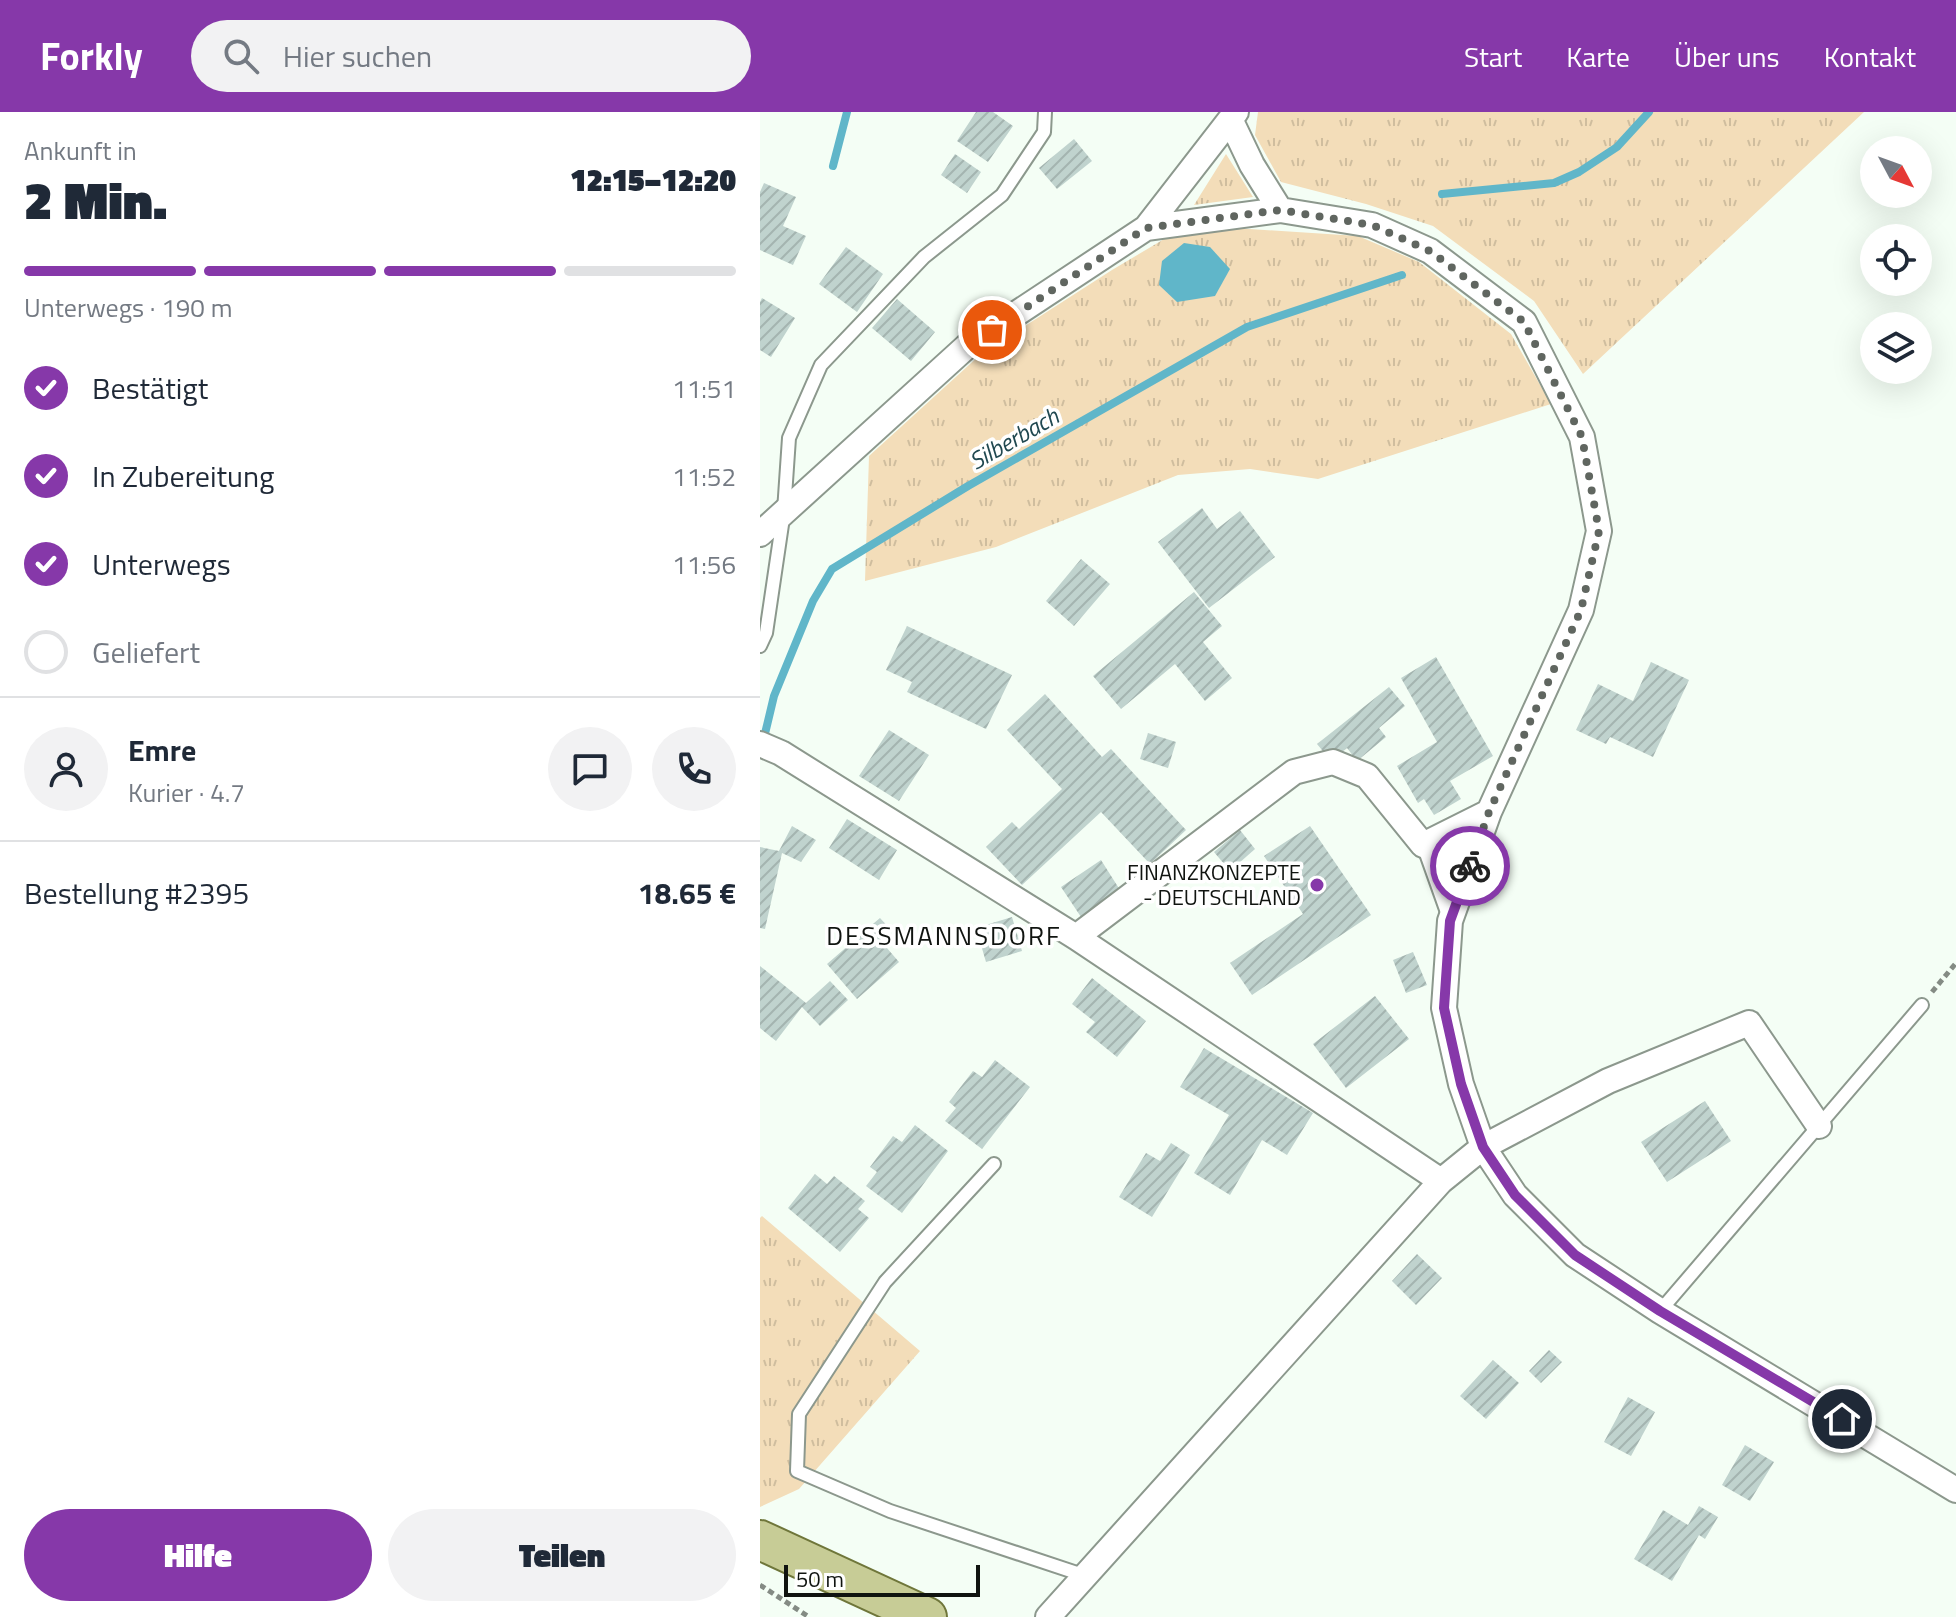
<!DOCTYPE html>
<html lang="de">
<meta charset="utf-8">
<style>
:root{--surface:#fff;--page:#f2f2f3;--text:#1f2937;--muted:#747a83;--line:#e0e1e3;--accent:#8638a9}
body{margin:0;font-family:"Titillium Web",sans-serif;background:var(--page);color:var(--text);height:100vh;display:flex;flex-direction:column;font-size:30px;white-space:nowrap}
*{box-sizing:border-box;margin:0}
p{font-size:26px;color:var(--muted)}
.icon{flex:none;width:44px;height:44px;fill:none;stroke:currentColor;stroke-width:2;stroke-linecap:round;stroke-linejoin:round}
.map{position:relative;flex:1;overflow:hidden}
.side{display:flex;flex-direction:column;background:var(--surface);width:760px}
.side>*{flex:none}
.needle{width:52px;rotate:131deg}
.controls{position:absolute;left:1100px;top:24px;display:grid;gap:16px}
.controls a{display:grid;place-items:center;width:72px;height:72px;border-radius:50%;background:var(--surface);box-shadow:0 8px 32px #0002;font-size:40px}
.scale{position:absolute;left:24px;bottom:20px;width:196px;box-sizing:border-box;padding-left:8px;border:4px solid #101410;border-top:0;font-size:22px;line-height:28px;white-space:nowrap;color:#101410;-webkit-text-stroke:6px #fff;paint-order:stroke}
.pin{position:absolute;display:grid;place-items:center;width:68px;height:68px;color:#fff;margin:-34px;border:4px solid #fff;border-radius:50%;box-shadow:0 2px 8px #0007}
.courier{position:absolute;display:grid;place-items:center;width:80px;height:80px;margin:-40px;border:6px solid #8638a9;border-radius:50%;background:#fff;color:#222;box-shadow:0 2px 10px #0007}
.head em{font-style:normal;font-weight:800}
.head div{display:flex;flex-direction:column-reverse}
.head{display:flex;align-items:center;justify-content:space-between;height:136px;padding:0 24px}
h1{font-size:52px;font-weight:800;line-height:60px}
.bar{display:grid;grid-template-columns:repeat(4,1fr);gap:12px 8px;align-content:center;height:96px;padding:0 24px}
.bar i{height:10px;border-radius:6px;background:var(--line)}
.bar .active{background:var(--accent)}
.bar p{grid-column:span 4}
.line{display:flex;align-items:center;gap:20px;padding:0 24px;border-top:2px solid var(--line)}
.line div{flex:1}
.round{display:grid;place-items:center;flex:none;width:84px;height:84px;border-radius:42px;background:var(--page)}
ol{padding:0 24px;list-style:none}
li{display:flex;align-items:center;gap:24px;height:88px}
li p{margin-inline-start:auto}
li .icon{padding:8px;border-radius:50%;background:var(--accent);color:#fff;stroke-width:4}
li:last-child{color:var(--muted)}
li i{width:44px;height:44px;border:4px solid var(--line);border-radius:50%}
.primary-button{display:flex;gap:16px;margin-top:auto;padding:16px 24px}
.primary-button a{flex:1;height:92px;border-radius:48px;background:var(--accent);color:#fff;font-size:32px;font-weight:800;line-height:92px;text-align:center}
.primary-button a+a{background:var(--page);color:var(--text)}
header{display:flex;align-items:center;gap:48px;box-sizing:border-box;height:112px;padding:0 40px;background:var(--accent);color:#fff}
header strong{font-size:38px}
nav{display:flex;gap:44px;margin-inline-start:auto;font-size:28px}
.search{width:560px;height:72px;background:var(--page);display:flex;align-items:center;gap:20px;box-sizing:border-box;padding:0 28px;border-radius:44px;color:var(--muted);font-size:30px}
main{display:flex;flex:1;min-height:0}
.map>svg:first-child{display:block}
</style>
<header>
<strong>Forkly</strong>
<div class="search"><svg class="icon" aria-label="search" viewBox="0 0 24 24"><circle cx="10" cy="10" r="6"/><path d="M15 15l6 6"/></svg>Hier suchen</div>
<nav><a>Start</a><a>Karte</a><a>Über uns</a><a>Kontakt</a></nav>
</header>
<main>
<section class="side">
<div class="head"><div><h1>2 Min.</h1><p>Ankunft in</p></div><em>12:15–12:20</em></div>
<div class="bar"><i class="active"></i><i class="active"></i><i class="active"></i><i></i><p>Unterwegs · 190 m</p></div>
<ol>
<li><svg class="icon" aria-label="check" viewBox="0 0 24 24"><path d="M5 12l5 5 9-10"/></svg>Bestätigt<p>11:51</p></li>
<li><svg class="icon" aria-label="check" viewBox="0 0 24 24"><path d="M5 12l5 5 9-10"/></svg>In Zubereitung<p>11:52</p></li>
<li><svg class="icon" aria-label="check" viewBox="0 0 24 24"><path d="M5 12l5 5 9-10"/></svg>Unterwegs<p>11:56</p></li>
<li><i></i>Geliefert</li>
</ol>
<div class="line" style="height:144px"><a class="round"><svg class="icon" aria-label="person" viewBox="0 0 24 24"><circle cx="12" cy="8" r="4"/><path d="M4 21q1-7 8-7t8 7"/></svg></a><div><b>Emre</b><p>Kurier · 4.7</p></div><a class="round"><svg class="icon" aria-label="chat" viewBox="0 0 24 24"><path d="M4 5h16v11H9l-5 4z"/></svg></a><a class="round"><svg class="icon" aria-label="phone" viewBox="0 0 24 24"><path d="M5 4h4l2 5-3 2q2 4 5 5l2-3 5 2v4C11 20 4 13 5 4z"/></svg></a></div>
<div class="line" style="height:104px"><div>Bestellung #2395</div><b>18.65 €</b></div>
<div class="primary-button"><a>Hilfe</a><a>Teilen</a></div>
</section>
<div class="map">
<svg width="1196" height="1505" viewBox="0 0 1196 1505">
<defs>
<pattern id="grass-tufts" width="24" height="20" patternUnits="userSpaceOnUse" patternTransform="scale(2)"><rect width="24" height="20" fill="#f3ddb9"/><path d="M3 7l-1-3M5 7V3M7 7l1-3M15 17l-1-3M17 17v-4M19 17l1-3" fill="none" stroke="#cfbd9e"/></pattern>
<pattern id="building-hatch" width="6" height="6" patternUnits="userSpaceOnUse" patternTransform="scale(2)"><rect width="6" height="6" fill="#c0d3ce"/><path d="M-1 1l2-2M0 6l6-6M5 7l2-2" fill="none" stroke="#a4b4b0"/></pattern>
</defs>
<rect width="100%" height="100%" fill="#f4fef5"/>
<!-- grass -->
<path fill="url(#grass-tufts)" d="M498,0H1104L823,262L774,189L673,114L606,92L521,70L495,23Z
M466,42L493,85L434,93Z
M458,115L598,124L659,150L751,222L791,292L558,367L490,357L418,363L236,435L105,469L109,344L220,243L352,158L416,120Z
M2,1104L160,1239L39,1377L0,1395V1106Z"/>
<!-- water -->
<path fill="#60b6c9" d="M424,131L450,135L470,157L455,184L417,190L399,173L402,149Z"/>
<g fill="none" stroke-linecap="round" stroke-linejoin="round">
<!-- stream -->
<path stroke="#60b6c9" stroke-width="8" d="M73,54L87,0
M682,82L794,71L819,60L857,35L889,0
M3,630L14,584L53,489L72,457L208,374L487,215L642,163"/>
</g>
<!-- building -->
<path fill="url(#building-hatch)" d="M216,0H233L253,14L228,50L197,29Z
M314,27L332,49L297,77L279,56Z
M195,42L221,60L207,81L181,63Z
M4,71L36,85L23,114L46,124L33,153L0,138V80Z
M86,135L123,162L97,200L59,172Z
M2,186L35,206L11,245L0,238V190Z
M137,187L175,220L151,249L112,216Z
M442,396L457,417L480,399L515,445L449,496L398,430Z
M321,447L350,472L314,514L286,489Z
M434,480L462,514L443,530L472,566L445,589L415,552L361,597L333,564Z
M147,514L252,563L226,617L147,580L152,570L126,558Z
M676,545L733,644L690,669L701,687L674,703L664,687L658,691L637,654L677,630L641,566Z
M891,550L929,568L893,645L850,625L846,632L816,618L838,572L873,589Z
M629,575L645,594L619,616L626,625L597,649L587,636L571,649L557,632Z
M285,582L342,645L351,637L426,718L390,752L341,700L262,773L226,735L252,710L259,717L302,677L247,618Z
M129,618L169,643L139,689L99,664Z
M388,621L416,630L408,656L380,647Z
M87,707L137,738L119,768L69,736Z
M32,714L56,728L41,750L22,741L5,817L0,816V735L19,739Z
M550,714L611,803L492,883L470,851L543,802L504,744Z
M480,718L495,737L470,759L454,740Z
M341,748L360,778L321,805L301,775Z
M252,805L262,839L226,850L216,816Z
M120,806L131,818L120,828L139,850L97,887L67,852Z
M653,840L667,873L646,881L633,848Z
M0,854L46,891L70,869L88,888L60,914L42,895L16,929L0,916Z
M332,866L386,909L357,945L326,920L335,910L312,892Z
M615,884L649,927L586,976L553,932Z
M444,936L553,1001L527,1043L502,1028L470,1083L434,1061L469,1003L420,975Z
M235,948L270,975L222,1037L185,1009L196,996L189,990L213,959L222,965Z
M945,989L971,1029L907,1070L881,1030Z
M155,1013L188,1039L142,1101L106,1074L117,1060L110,1055L133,1024L142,1030Z
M411,1031L430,1043L392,1105L359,1085L386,1041L400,1049Z
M55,1062L67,1072L74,1064L105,1089L98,1097L109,1106L80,1140L28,1096Z
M657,1142L682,1166L656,1193L632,1169Z
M789,1238L802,1250L781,1271L769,1259Z
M733,1248L759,1271L726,1307L700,1284Z
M868,1285L895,1300L871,1344L844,1330Z
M985,1333L1014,1350L990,1389L962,1373Z
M939,1394L958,1405L945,1427L939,1423L912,1469L874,1447L903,1398L928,1413Z"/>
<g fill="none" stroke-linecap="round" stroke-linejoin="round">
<defs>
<path id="service" d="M0,534L6,521L24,399L29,326L61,253L164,145L242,83L284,20L285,0
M663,733L689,806
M234,1052L125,1170L39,1302L37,1359L130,1399L326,1464
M900,1199L1162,893"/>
<path id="minor" d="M471,9L492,53L520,98
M386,116L520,98L612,113L670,139L764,210L822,325L839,419L821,498L729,700L690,809L684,896L701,972L723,1035L755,1083L815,1143L900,1199L1196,1378
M0,422L206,235L386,116L476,0
M0,632L21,641L316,825L681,1069
M316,825L534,660L573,650L607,664L663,733L729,700
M288,1505L681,1069L723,1035L848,969L989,911L1059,1014"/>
<path id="primary" d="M0,1428L167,1505"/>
</defs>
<!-- service casing -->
<use href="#service" stroke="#8c988d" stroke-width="16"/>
<!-- minor casing -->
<use href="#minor" stroke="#8c988d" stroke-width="28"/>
<!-- primary casing -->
<use href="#primary" stroke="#6f763a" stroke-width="42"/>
<!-- path -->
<path stroke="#848b84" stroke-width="5" stroke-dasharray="6 4" stroke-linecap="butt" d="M1172,880L1196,851
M0,1473L49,1505"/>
<!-- service -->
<use href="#service" stroke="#fff" stroke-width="12"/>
<!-- minor -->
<use href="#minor" stroke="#fff" stroke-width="24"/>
<!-- primary -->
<use href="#primary" stroke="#c7cc96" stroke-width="38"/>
</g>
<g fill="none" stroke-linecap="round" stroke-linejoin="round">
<!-- done -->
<path stroke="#606660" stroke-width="8" stroke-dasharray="0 14.4" d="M232,218L386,116L520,98L612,113L670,139L764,210L822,325L839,419L821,498L729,700L710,754"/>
<!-- route -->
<path stroke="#8638a9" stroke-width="10" d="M710,754L690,809L684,896L701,972L723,1035L755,1083L815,1143L900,1199L1082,1307"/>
</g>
<!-- markers -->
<circle fill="#8638a9" stroke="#fff" stroke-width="3" cx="557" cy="773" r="8"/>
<g text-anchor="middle" stroke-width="7" stroke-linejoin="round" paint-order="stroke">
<!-- poi labels -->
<g font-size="22" fill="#101410" stroke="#fff" text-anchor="end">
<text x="541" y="768">FINANZKONZEPTE<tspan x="541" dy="25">- DEUTSCHLAND</tspan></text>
</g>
<!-- water labels -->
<g font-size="24" font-style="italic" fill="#204850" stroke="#fff">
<text transform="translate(254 327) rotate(-30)" y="8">Silberbach</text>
</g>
<!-- quarter labels -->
<g font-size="26" letter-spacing="2" fill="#101410" stroke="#fff">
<text x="184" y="833">DESSMANNSDORF</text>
</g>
</g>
</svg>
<div class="controls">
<a><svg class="needle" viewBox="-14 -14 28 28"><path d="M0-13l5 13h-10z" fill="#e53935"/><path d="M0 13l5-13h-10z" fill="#747a83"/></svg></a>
<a><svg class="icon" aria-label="locate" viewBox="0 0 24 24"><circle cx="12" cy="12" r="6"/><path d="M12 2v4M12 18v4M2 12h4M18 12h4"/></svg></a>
<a><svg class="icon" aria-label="layers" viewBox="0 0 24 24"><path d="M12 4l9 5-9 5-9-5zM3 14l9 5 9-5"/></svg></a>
</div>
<div class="scale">50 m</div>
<div class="pin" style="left:232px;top:218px;background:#ea580c"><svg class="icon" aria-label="bag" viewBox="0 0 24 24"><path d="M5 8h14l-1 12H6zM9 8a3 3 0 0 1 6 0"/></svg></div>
<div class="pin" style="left:1082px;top:1307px;background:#1f2937"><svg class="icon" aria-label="home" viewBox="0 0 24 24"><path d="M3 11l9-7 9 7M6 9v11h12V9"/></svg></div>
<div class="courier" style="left:710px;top:754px"><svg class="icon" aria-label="bike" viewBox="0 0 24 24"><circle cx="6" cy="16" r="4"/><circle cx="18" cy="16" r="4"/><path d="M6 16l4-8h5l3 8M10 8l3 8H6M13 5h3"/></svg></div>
</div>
</main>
